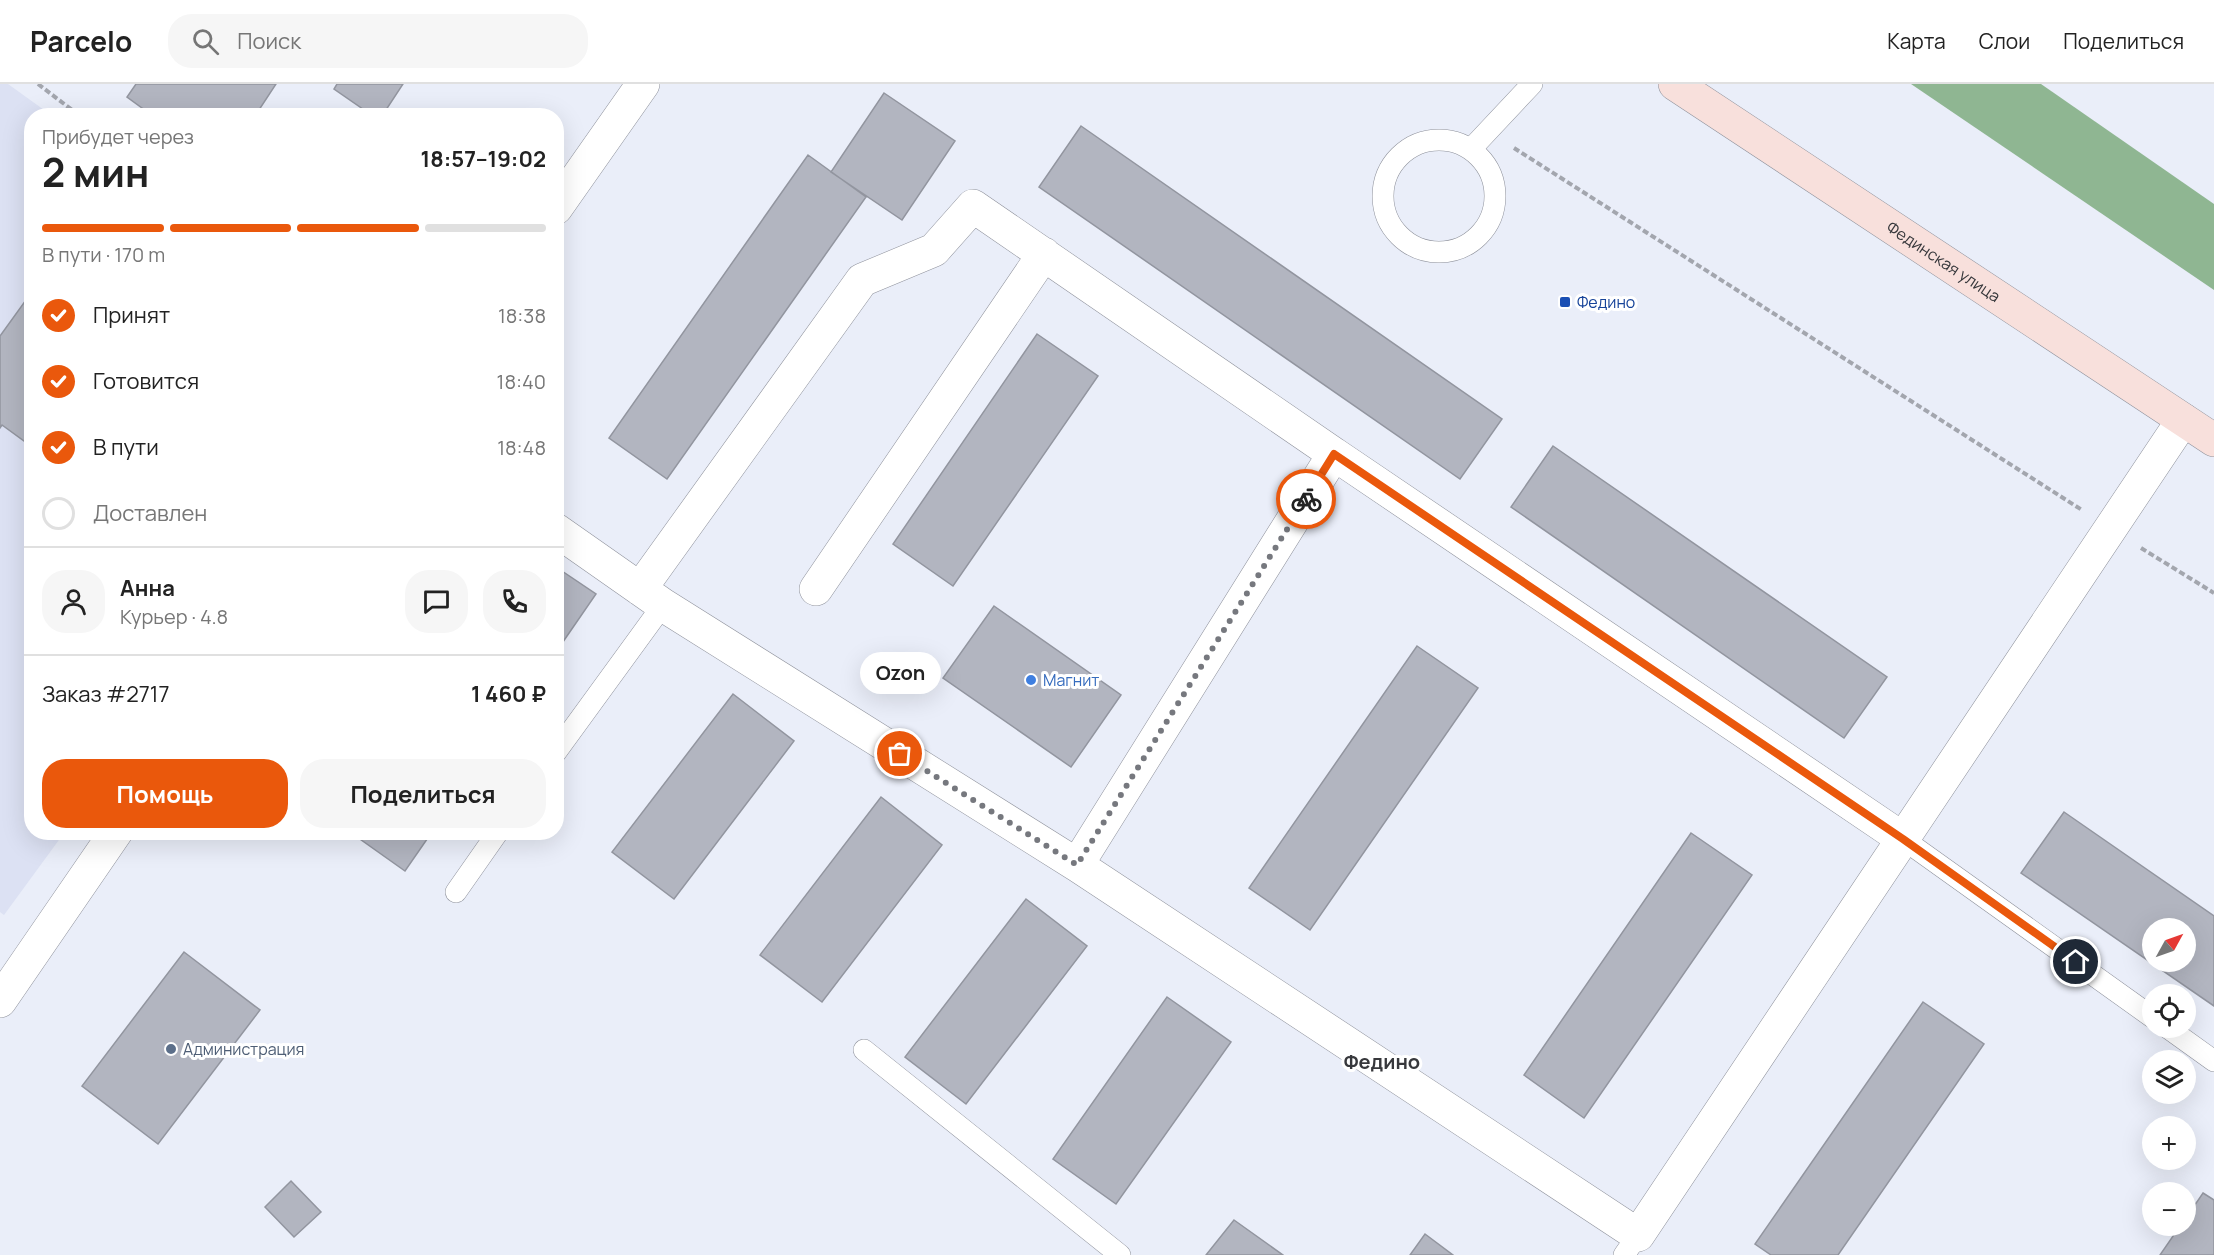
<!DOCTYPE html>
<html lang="ru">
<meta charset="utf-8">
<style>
:root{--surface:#fff;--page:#f6f6f6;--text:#222;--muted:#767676;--line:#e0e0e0;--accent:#ea580c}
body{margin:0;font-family:Manrope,sans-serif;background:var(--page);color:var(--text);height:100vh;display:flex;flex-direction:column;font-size:22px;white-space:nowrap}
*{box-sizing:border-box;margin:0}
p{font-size:20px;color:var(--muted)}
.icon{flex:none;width:33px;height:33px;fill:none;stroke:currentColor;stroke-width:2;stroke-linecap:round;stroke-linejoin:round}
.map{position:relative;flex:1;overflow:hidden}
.drawer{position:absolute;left:24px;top:24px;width:540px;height:732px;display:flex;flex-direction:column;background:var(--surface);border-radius:24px;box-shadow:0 6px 24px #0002}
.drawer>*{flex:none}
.needle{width:39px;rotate:50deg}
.controls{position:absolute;left:2142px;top:834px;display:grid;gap:12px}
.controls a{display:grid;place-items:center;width:54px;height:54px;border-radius:50%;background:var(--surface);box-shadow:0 6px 24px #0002;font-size:30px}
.pin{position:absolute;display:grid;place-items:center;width:51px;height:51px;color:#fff;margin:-26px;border:3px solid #fff;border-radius:50%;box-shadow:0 2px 6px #0007}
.courier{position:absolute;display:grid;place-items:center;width:60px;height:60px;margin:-30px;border:4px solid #ea580c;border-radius:50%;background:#fff;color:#222;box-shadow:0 2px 8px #0007}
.bubble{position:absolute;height:42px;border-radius:21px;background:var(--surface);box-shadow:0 6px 24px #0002;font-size:20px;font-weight:700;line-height:42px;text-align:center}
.head em{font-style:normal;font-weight:700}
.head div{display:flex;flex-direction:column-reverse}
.head{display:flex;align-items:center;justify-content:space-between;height:102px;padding:0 18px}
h1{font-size:39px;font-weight:700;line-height:45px}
.bar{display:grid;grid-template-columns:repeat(4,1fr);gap:9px 6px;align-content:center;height:72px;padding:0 18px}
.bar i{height:8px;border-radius:4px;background:var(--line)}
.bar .current{background:var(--accent)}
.bar p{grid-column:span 4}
.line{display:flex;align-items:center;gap:15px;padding:0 18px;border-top:2px solid var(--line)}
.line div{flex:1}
.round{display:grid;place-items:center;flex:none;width:63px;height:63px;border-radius:24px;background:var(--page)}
ol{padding:0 18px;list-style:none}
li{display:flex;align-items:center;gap:18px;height:66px}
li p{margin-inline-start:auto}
li .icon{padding:6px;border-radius:50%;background:var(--accent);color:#fff;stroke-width:4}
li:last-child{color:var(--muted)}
li i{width:33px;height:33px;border:3px solid var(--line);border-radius:50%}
.primary-button{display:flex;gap:12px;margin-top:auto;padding:12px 18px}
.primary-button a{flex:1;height:69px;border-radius:24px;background:var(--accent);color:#fff;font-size:24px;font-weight:700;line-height:69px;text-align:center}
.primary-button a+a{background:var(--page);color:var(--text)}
header{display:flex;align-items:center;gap:36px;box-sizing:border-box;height:84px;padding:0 30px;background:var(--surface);border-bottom:2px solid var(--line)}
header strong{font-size:28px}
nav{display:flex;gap:33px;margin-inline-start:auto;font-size:21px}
.search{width:420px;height:54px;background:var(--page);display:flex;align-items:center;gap:15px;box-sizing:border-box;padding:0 21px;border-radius:24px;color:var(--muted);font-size:22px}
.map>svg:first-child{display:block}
</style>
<header>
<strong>Parcelo</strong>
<div class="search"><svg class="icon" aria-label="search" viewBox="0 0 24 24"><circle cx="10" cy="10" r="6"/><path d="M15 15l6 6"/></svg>Поиск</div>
<nav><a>Карта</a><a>Слои</a><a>Поделиться</a></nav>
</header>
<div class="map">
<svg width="2214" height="1171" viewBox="0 0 2214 1171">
<rect width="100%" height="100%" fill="#eaeef9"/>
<!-- built -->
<path fill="#dce1f3" d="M0,0H8L51,31L32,32V748L64,749L4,831L0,828Z"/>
<!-- forest -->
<path fill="#8fb692" d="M1911,0H2041L2214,120V206Z"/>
<!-- building -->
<path fill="#b2b5c0" stroke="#92959f" stroke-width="1.5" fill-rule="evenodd" d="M136,0H276L255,32H153L127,13Z
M337,0H403L382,32H373L334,5Z
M884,9L955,57L902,136L831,88Z
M1081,42L1502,335L1460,395L1039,103Z
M808,71L866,113L667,395L609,354Z
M31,209L32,360L31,362L2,341L0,344V252Z
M1037,250L1098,292L953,502L893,460Z
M1553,362L1887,593L1844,654L1511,423Z
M556,483L596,510L556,568Z
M994,522L1121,611L1071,683L943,594Z
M1417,562L1478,604L1310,846L1249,804Z
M733,610L794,657L674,815L612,768Z
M881,713L942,761L822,918L760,871Z
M2064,728L2214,832V922L2021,789ZM2152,844H2186V878H2152Z
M350,748H432L405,787Z
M1691,749L1752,791L1584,1034L1524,991Z
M1026,815L1087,862L966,1020L905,973Z
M184,868L260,926L158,1060L82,1002Z
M1167,913L1231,958L1116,1120L1053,1075Z
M1923,918L1984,960L1838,1171H1771L1755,1160Z
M291,1097L321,1128L294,1153L265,1123Z
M2203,1109L2214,1116V1171H2160L2180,1142H2186V1134Z
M1234,1136L1283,1171H1206Z
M1425,1150L1453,1171H1410Z"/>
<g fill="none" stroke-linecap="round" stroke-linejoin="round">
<defs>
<path id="lane" d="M1383 112a56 56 0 1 1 112 0a56 56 0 1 1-112 0Z
M1471,65L1532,0
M556,668L663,521
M1903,755L2152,933
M456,808L498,748
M2168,944L2214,977
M864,966L1120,1171
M1624,1171L1638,1151"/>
<path id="street" d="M556,124L643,0
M556,446L663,521L1077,781L1638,1151L2183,336
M640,505L862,196L934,166L973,122L1334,370
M816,505L1044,170
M1077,781L1334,370L1903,755
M0,917L116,748"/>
<g id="secondary">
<path id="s1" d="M1675,0L2214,356"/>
</g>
</defs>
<!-- lane casing -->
<use href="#lane" stroke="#8f929c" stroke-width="22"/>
<!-- street casing -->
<use href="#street" stroke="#8f929c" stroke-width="34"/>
<!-- secondary casing -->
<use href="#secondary" stroke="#8f929c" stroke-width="34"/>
<!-- path -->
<path stroke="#a3a6ae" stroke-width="4" stroke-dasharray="6 3" stroke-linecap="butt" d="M38,0L80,32
M1514,64L2082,426
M2141,464L2214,509"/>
<!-- lane -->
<use href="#lane" stroke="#fff" stroke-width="21"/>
<!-- street -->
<use href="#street" stroke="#fff" stroke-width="33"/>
<!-- secondary -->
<use href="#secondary" stroke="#f8e0dc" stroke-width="33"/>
</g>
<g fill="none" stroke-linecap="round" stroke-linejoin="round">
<!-- done -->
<path stroke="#76787e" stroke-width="6" stroke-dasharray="0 10.8" d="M900,670L1077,781L1306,415"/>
<!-- route -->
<path stroke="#ea580c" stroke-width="8" d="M1306,415L1334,370L1903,755L2076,878"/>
</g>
<!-- markers -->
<rect fill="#1a4fb4" stroke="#fff" stroke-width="2" x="1559" y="212" width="12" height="12" rx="3"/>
<circle fill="#3f7fe0" stroke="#fff" stroke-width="2" cx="1031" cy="596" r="6"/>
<circle fill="#5c6f8a" stroke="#fff" stroke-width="2" cx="171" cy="965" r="6"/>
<g text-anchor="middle" stroke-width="6" stroke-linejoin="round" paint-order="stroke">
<!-- street labels -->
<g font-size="16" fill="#37383c" stroke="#fff">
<text dy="6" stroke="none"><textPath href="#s1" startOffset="322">Фединская улица</textPath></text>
</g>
<!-- transit labels -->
<g font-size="16" fill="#164399" stroke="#fff" text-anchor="start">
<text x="1577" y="224">Федино</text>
</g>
<!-- shop labels -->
<g font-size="16" fill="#366cbe" stroke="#fff" text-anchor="start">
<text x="1043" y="602">Магнит</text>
</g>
<!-- service labels -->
<g font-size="16" fill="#4e5e75" stroke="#fff" text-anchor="start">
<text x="183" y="971">Администрация</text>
</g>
<!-- quarter labels -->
<g font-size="20" font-weight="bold" fill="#37383c" stroke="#fff">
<text x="1382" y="985">Федино</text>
</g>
</g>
</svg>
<div class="controls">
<a><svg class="needle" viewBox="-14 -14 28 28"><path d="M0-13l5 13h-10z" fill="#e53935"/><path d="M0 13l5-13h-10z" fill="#767676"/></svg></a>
<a><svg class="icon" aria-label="locate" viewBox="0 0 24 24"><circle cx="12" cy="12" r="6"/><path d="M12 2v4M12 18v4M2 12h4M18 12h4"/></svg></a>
<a><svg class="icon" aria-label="layers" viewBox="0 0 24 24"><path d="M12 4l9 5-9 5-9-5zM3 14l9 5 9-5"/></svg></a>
<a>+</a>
<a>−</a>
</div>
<div class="pin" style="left:900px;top:670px;background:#ea580c"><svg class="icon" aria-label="bag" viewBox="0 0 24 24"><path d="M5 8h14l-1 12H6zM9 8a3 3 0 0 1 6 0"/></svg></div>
<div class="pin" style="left:2076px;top:878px;background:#1f2937"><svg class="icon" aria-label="home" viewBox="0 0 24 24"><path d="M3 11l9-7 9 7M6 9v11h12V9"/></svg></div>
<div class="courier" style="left:1306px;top:415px"><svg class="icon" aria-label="bike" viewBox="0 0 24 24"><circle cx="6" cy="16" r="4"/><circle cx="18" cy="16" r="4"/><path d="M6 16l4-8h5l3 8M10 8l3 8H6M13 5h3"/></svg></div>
<div class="bubble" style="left:860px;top:568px;width:81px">Ozon</div>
<section class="drawer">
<div class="head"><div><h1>2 мин</h1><p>Прибудет через</p></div><em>18:57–19:02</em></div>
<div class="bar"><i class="current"></i><i class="current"></i><i class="current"></i><i></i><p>В пути · 170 m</p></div>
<ol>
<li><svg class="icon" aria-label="check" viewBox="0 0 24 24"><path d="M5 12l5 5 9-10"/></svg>Принят<p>18:38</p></li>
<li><svg class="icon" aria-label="check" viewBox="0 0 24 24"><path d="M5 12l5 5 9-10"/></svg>Готовится<p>18:40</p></li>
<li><svg class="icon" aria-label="check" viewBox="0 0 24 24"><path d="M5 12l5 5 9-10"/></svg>В пути<p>18:48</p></li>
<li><i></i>Доставлен</li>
</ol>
<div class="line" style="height:108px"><a class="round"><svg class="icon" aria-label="person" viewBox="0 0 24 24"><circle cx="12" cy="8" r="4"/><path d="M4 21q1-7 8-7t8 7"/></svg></a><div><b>Анна</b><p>Курьер · 4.8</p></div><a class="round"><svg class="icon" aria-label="chat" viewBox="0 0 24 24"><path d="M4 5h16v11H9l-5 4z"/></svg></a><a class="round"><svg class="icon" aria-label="phone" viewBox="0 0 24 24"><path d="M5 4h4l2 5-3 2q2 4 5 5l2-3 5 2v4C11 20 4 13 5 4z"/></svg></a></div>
<div class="line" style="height:78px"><div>Заказ #2717</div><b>1 460 ₽</b></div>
<div class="primary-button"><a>Помощь</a><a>Поделиться</a></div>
</section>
</div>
